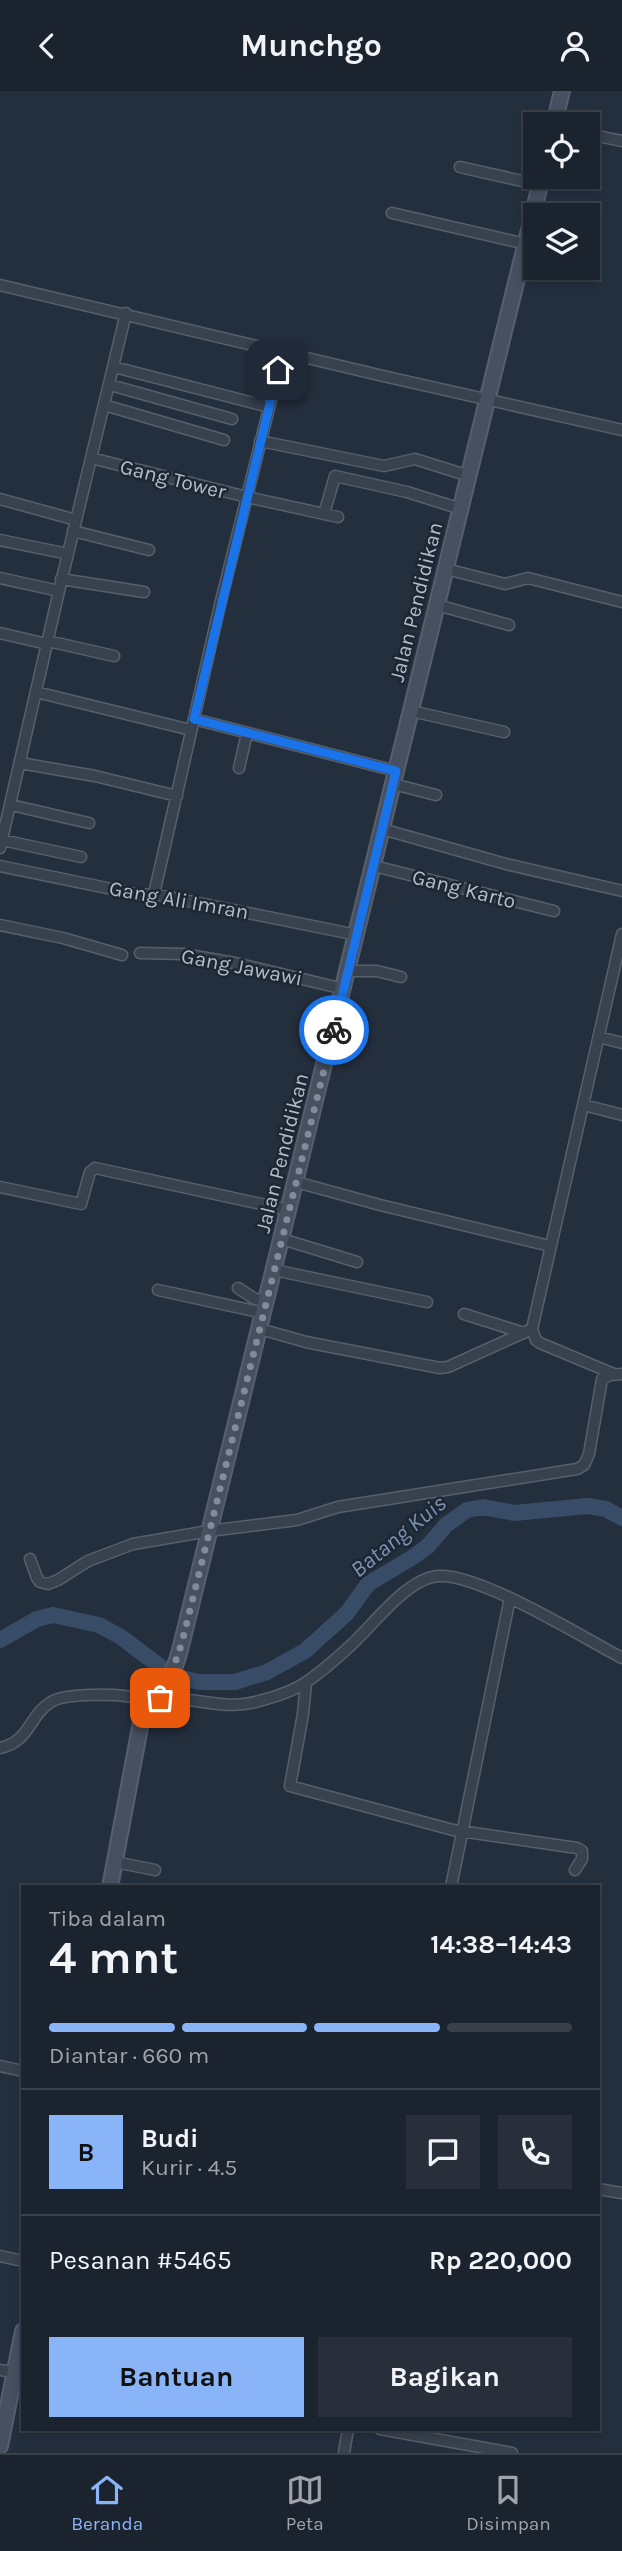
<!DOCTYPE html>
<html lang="id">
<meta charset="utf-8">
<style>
:root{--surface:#1b232e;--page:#282f3a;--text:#f1f3f6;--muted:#a0a4aa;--line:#39404a;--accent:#8ab4f8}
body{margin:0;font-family:Karla,sans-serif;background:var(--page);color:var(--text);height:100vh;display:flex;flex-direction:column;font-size:26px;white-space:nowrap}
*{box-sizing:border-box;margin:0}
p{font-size:23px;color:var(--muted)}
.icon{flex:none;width:38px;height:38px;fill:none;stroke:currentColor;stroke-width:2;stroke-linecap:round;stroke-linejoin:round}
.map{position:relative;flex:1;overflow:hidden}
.sheet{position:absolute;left:21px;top:1794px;width:579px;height:546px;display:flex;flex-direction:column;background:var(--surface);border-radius:0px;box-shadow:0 4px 10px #0003,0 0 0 2px var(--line)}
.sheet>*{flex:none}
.fabs{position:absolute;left:523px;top:21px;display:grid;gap:14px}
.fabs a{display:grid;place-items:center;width:77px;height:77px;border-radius:0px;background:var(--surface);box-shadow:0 4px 10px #0003,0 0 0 2px var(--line);font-size:35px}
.pin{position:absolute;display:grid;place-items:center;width:60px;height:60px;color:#fff;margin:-30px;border-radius:14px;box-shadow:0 4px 10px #0006}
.courier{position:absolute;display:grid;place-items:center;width:70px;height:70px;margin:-35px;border:5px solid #1a73e8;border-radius:50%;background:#fff;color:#222;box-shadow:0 2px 9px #0007}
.head em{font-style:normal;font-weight:700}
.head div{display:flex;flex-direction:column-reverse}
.head{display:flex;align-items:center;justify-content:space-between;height:119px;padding:0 28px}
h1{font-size:46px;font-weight:700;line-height:52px}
.bar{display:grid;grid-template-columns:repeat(4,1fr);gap:10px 7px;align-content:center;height:84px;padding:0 28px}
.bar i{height:9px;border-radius:5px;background:var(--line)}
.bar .current{background:var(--accent)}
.bar p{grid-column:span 4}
.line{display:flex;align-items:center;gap:18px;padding:0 28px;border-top:2px solid var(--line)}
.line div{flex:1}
.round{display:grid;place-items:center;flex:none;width:74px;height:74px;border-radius:0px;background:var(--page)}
.button{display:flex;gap:14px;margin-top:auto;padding:14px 28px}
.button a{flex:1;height:80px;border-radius:0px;background:var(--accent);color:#111;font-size:28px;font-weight:700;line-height:80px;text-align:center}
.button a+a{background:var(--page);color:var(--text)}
header{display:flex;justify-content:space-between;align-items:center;height:91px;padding:0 28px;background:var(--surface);font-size:32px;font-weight:700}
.tab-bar{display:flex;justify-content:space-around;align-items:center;height:98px;border-top:2px solid var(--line);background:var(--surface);font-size:19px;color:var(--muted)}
.tab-bar a{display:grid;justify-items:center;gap:4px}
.tab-bar .current{color:var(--accent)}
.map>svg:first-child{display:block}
</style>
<header><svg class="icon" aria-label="back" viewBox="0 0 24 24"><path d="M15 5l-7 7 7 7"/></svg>Munchgo<svg class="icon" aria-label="person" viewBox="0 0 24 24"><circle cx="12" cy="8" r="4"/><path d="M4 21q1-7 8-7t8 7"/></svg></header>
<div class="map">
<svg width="622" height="2362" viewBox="0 0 622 2362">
<rect width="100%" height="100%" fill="#242f3e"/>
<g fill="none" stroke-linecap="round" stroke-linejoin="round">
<!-- river -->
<path stroke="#394c67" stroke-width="16" d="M0,1549L37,1528L53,1524L99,1534L121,1546L166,1580L181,1587L199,1591H235L267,1581L305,1560L347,1522L368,1493L413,1466L427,1456L446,1434L467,1419L483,1416L514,1422L588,1415L606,1418L622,1427"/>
<defs>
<path id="street" d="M588,43L622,50
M460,76L540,94
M392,122L526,153
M0,194L383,285L622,339
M114,276L269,316
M110,294L232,328
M104,314L224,349
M260,350L384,375L415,368L469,385
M91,367L247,406L338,426
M0,408L76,429
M324,423L335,385L407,401L461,418
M73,440L149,459
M0,449L68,463
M446,478L505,493L528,487L622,511
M0,487L59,500
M61,488L144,501
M437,514L509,534
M0,542L47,553
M48,550L114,565
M36,601L191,639
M411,620L504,641
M194,628L396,680
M20,672L95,685L177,705
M239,677L247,642
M393,693L436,704
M11,714L89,732
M382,738L506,773L622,800
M2,749L81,766
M0,757L59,500L126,222
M0,775L141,804L154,803L357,844
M374,775L554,820
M154,803L220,514L283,261
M0,834L63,847L122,864
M140,862L183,863L235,872L344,898
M348,880H377L401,886
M599,946L622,952
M584,1014L622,1024
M296,1091L380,1114L550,1155
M0,1096L81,1113L90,1081L95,1077L289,1119
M282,1148L357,1171
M274,1179L427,1211
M238,1197L255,1208L267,1210
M158,1199L264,1222
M464,1223L524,1242
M260,1238L306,1251L440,1277L448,1276L532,1238
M614,1283L540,1252L536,1249L532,1238L622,843
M30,1468L37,1487L40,1491L48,1493L58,1489L88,1470L133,1453L209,1440L297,1429L338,1416L577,1378L584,1374L589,1363L602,1288L610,1284L622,1283
M306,1592L303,1623L290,1695L453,1739L577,1757L582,1760V1768L575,1779
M154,1607C190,1604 224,1621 259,1610C275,1606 295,1599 308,1590C322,1580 336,1568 349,1556C373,1535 406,1487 439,1485C481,1483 582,1546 622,1567
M0,1657C30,1651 29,1624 51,1611C64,1602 123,1602 138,1608C140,1609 144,1612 147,1614
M115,1771L155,1779
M451,1796L510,1507
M0,1975L23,1980
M598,2098L622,2102
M0,2165L23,2170
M0,2279L14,2281
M380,2338L512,2362
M344,2362L348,2338"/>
<path id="secondary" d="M554,33L562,0
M110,1796L141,1631C146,1613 154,1609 165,1594C175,1579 179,1564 183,1547L542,86
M0,2355L23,2240"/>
</defs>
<!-- street casing -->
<use href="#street" stroke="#565f6c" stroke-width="13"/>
<!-- secondary casing -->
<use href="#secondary" stroke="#565f6c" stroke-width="18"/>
<!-- street -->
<use href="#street" stroke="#38414e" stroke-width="10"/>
<!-- secondary -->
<use href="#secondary" stroke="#465061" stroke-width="14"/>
</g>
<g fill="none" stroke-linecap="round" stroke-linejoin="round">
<!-- done -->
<path stroke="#828b98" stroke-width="7" stroke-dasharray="0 12.6" d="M160,1607H154C169,1588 177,1570 183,1547L334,939"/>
<!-- route -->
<path stroke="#1a73e8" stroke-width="9" d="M278,279L194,628L396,680L334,939"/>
</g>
<g text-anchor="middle" stroke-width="5" stroke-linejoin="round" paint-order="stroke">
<!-- street labels -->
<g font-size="21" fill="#b4bcc9" stroke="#1d2633">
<text transform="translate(173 388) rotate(14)" y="7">Gang Tower</text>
<text transform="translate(416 511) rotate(-76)" y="7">Jalan Pendidikan</text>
<text transform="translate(464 798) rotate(14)" y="7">Gang Karto</text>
<text transform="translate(179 809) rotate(10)" y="7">Gang Ali Imran</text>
<text transform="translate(242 876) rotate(11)" y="7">Gang Jawawi</text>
<text transform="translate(282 1062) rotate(-76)" y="7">Jalan Pendidikan</text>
</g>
<!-- water labels -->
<g font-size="23" font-style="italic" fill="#7c92b1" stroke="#1d2633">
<text transform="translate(398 1445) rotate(-39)" y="8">Batang Kuis</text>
</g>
</g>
</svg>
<div class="fabs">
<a><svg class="icon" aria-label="locate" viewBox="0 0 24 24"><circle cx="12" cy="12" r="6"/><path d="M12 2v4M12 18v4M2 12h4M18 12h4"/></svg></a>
<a><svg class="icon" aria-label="layers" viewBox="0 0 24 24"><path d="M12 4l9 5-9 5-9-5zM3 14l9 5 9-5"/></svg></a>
</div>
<div class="pin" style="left:160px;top:1607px;background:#ea580c"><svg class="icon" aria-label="bag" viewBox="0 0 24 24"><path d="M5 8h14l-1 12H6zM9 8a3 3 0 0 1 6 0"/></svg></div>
<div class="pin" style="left:278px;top:279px;background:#1f2937"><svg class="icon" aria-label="home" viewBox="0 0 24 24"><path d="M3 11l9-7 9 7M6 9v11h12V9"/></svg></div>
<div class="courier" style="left:334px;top:939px"><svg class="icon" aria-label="bike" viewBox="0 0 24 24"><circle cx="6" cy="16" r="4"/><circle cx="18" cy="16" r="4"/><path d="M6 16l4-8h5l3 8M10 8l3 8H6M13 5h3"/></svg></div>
<section class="sheet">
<div class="head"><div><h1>4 mnt</h1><p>Tiba dalam</p></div><em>14:38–14:43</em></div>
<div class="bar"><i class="current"></i><i class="current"></i><i class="current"></i><i></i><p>Diantar · 660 m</p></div>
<div class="line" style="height:126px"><b class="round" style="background:var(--accent);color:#111">B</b><div><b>Budi</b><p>Kurir · 4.5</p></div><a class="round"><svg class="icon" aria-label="chat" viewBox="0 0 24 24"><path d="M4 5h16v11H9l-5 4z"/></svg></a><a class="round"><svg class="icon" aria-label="phone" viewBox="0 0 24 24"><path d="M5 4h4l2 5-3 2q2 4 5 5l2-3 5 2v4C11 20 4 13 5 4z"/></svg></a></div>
<div class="line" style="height:91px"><div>Pesanan #5465</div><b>Rp 220,000</b></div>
<div class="button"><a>Bantuan</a><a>Bagikan</a></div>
</section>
</div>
<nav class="tab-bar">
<a class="current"><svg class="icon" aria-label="home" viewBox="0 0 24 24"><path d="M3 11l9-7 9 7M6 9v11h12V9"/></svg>Beranda</a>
<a><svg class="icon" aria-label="map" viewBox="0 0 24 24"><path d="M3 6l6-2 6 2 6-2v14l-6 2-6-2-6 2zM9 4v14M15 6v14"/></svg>Peta</a>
<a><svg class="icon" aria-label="saved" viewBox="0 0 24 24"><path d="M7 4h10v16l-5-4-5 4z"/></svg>Disimpan</a>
</nav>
